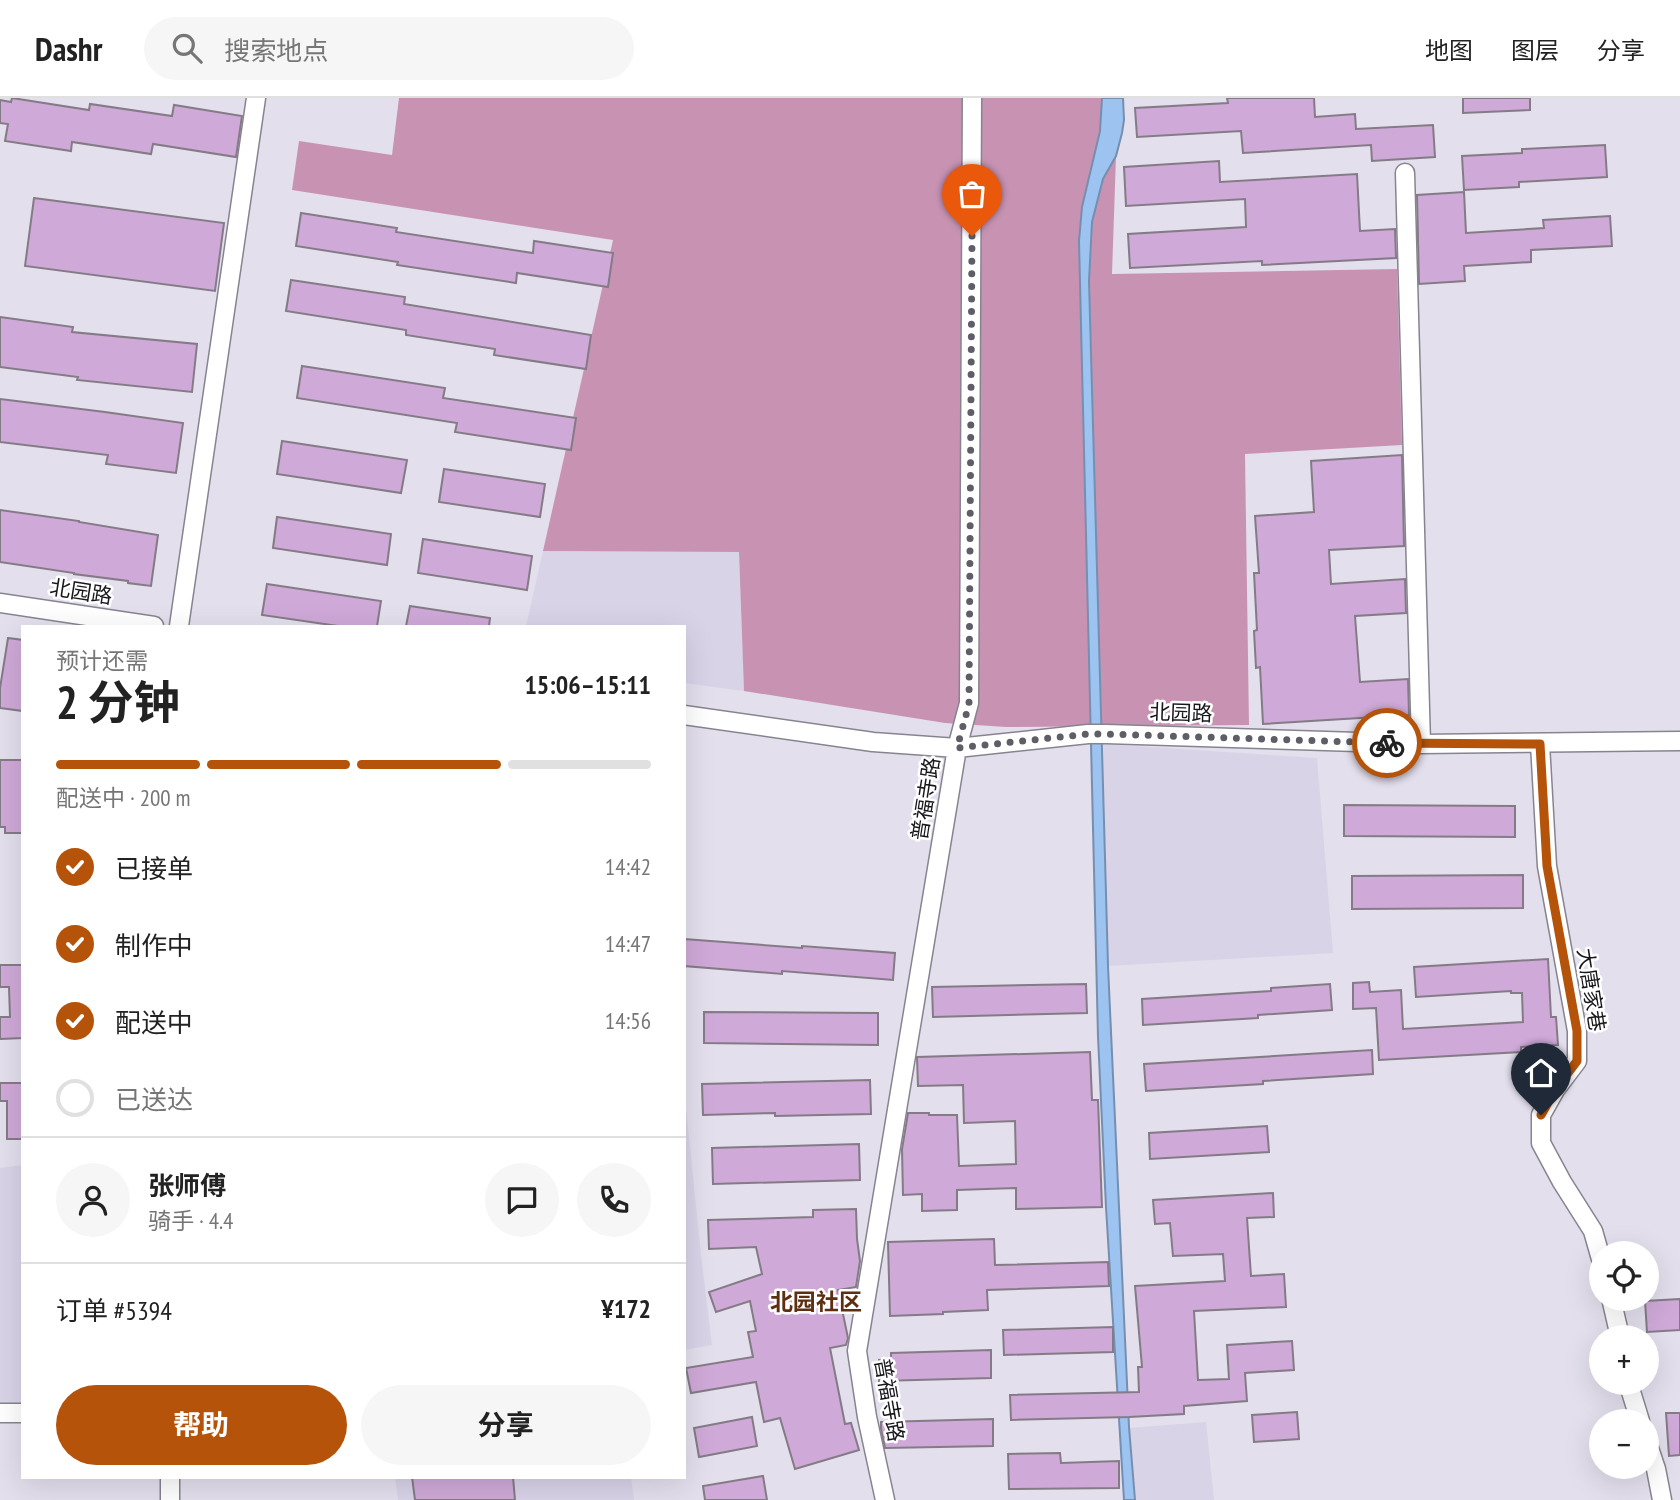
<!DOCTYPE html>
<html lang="zh">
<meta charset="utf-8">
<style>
:root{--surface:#fff;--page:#f6f6f6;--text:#222;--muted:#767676;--line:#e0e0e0;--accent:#b45309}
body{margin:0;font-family:"PT Sans Narrow","Noto Sans SC",sans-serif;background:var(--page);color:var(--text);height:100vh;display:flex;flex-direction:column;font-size:26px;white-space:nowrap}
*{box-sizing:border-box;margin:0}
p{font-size:23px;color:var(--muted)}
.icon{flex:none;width:38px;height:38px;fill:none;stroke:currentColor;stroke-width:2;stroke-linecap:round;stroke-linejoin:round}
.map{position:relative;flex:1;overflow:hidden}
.side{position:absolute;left:21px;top:527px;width:665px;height:854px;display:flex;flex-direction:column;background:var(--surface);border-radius:0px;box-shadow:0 7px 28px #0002}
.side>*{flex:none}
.fabs{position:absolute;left:1589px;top:1143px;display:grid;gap:14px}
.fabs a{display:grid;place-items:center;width:70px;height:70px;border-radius:50%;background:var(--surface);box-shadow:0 7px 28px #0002;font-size:35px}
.pin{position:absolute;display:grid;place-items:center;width:60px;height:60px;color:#fff;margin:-72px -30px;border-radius:50% 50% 50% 0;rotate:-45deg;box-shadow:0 0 7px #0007}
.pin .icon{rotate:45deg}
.courier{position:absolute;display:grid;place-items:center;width:70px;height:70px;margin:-35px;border:5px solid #b45309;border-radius:50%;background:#fff;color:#222;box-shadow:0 2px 9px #0007}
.overview em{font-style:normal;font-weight:700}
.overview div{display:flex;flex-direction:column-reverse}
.overview{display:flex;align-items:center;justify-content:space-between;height:119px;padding:0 35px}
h1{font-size:46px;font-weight:700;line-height:52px}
.bar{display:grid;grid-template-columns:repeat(4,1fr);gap:10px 7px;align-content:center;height:84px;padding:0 35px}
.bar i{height:9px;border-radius:5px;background:var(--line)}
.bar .current{background:var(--accent)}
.bar p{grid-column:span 4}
.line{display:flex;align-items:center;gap:18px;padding:0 35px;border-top:2px solid var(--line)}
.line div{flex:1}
.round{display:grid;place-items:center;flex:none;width:74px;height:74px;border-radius:37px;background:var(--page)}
ol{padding:0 35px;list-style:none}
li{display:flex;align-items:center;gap:21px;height:77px}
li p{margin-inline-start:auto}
li .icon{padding:7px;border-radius:50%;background:var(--accent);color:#fff;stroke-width:4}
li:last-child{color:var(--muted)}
li i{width:38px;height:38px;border:4px solid var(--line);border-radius:50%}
.button{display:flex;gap:14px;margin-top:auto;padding:14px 35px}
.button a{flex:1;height:80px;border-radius:42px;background:var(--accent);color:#fff;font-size:28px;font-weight:700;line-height:80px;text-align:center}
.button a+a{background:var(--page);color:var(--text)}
header{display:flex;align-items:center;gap:42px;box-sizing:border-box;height:98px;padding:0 35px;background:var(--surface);border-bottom:2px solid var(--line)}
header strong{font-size:33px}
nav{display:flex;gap:38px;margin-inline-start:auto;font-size:24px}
.search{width:490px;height:63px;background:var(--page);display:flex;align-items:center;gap:18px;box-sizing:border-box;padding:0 24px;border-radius:38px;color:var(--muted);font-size:26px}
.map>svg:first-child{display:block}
</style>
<header>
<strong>Dashr</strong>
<div class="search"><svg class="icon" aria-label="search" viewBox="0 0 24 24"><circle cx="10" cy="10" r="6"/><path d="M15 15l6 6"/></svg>搜索地点</div>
<nav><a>地图</a><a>图层</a><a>分享</a></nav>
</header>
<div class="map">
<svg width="1680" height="1402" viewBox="0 0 1680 1402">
<rect width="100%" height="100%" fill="#e3dfed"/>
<!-- built -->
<path fill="#d9d3e8" d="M543,453L739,454L744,593L684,585V528H526Z
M1103,646L1317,660L1333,855L1108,868Z
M684,990L701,1157L712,1247L684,1252Z
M23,1067V1307H0V1070Z
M1206,1324L1214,1402H1135L1129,1330Z
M395,1379H631L634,1402H398Z"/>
<!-- forest -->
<path fill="#c893b3" d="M399,0H1123L1124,22L1116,58L1112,176L1397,171L1402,347L1245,356L1249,627L1006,629L945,625L744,593L739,454L543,453L613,142L292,92L299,43L392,57Z"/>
<!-- water -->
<path fill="#9dc3f1" stroke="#758fb1" stroke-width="2" d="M1102,0H1123L1124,22L1122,35L1116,58L1103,81L1092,124L1089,183L1108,868L1129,1329L1135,1402H1124L1106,1109L1098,939L1079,143L1082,109L1100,33Z"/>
<!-- building -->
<path fill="#cfa9d8" stroke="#847b86" stroke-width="2" d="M12,0L89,12L90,6L172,18L174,7L242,18L236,59L153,46L151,56L72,44L71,53L5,43L8,26L0,25V2L11,4Z
M1227,0H1314L1315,19L1355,16L1356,31L1433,27L1435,59L1372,63L1371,47L1243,55L1241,33L1137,39L1135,10L1228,5Z
M1463,0H1530V12L1463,15Z
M1605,47L1607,79L1519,84V89L1464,92L1462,58L1522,55V51Z
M1219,63L1220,84L1357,76L1360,133L1395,131L1396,160L1262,167V163L1130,170L1128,136L1246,129L1245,101L1126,108L1124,69Z
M1464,94L1466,135L1544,130L1543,122L1610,118L1612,148L1531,152V164L1464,168L1465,183L1419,186L1417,97Z
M34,100L224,125L215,193L25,168Z
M301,115L397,130L396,134L533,155L534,143L613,155L608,189L517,175L516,185L397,167L398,164L296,148Z
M291,182L405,199L404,206L591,237L586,271L494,257L495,251L406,237V232L286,213Z
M0,219L73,229L72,234L197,246L192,294L77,282L78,279L0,269Z
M302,268L445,290L443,300L576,320L571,352L455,334L457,325L297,300Z
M0,301L105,314L183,325L176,375L106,366L108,357L0,344Z
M282,343L407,362L401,395L277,376Z
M1402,357L1404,448L1329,452L1331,486L1405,481L1406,515L1355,518L1360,584L1408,581L1409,617L1263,626L1260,569L1256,570L1254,533L1257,532L1254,475H1259L1255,418L1314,414L1311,363Z
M444,371L545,386L540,419L439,404Z
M0,412L79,423V424L158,437L151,488L128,485V483L74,476V475L0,464Z
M277,419L391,436L387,467L273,450Z
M423,441L532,458L527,492L418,475Z
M267,486L381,503L377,528H338L262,517Z
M410,508L490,520L489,528H406Z
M8,540L23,542V613L0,610V590Z
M0,662H23V735H5V729H0Z
M1344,707L1515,708V739L1344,738Z
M1523,777V810L1352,811V778Z
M684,841L802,850V848L895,855L893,882L782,873V876L684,868Z
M1548,861L1551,919H1556L1558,947L1521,949V954L1379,962L1376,910L1353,911V885L1369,884L1370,894L1401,892L1403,931L1523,924L1522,895H1511V893L1416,899L1414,869Z
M0,867H23V940L0,941V919H10L9,889H0Z
M1086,886L1087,915L933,919L932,889Z
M1330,886L1332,912L1258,917V920L1143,927L1142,901L1271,893V890Z
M704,914L878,915V947L704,945Z
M1372,952L1373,976L1263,983V986L1146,993L1144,966Z
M1090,954L1092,1002H1098L1102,1109L1016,1111V1090L957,1092V1112L922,1113V1096L903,1097L902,1051L908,1015H929V1017H957L959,1068L1016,1066L1015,1023L964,1025L963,987L918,988L917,959Z
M870,982L871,1016L775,1018V1015L703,1017L702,986Z
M0,985H23V1041H7V1003H0Z
M1267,1028L1269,1054L1150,1061L1149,1035Z
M859,1046L860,1082L713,1086L712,1050Z
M1273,1095L1274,1119L1247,1120L1251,1178L1284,1176L1286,1209L1194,1213L1198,1282L1229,1281L1227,1247L1292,1243L1294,1272L1245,1275L1247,1303L1184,1308V1316L1129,1319L1011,1322L1010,1297L1139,1294L1138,1269H1142L1135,1188L1225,1183L1223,1156L1173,1158L1170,1125L1155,1126L1153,1102Z
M856,1111L857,1141L860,1163L856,1189L838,1192L848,1240L846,1247L830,1250L845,1326L851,1325L859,1352L795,1371L780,1320L764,1324L756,1284L691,1295L686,1270L753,1259L748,1234L756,1233L750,1203L716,1214L709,1194L762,1176L756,1149L709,1151L708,1122L813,1119V1112Z
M994,1141L995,1167L1108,1164L1109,1188L987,1192L988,1212L943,1214V1216L890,1218L888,1144Z
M1680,1201V1232L1647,1234L1645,1203Z
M1113,1229V1254L1004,1257L1003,1232Z
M991,1252V1280L879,1283V1262L891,1261V1255Z
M1297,1314L1299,1341L1254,1344L1252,1317Z
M1666,1315H1680V1357L1669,1358Z
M752,1319L757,1348L699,1359L694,1330Z
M993,1321V1348L885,1350L881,1331V1324Z
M1060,1355L1061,1365L1119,1363V1390L1009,1391L1008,1356Z
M763,1378L767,1402H705L703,1388Z
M412,1379H513L515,1402H415Z"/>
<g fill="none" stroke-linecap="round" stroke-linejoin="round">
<defs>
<path id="minor" d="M1405,75L1421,646
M0,505L154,528
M179,528L256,0
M684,617L873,644L957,650L1088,636H1106L1421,646L1680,643
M1540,646L1547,768L1577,933V963L1555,992L1541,1017V1045L1562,1084L1593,1133L1601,1161
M1611,1200L1620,1239
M1628,1284L1640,1323
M0,1315H23
M1647,1344L1656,1371L1662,1402
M170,1379V1402
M885,1402L867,1319L857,1253L957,650L969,605L972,0"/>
</defs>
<!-- minor casing -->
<use href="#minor" stroke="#878490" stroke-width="21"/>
<!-- minor -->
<use href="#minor" stroke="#fff" stroke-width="18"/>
</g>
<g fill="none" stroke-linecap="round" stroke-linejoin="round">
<!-- done -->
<path stroke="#5f5d65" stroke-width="7" stroke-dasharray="0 12.6" d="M972,138L969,606L957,650L1088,636H1106L1387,645"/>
<!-- route -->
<path stroke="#b45309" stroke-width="9" d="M1387,645L1540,646L1547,768L1577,933V963L1555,992L1541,1017"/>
</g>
<g text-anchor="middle" stroke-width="5" stroke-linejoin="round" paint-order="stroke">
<!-- street labels -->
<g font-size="21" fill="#18171c" stroke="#fff">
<text transform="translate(81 494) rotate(9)" y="7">北园路</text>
<text transform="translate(1181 615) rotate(2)" y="7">北园路</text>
<text transform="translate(926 701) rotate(-81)" y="7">普福寺路</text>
<text transform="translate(1591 892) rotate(81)" y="7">大唐家巷</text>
<text transform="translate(889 1302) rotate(80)" y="7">普福寺路</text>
</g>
<!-- neighbourhood labels -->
<g font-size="23" font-weight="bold" fill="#5d2e11" stroke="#fff">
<text x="816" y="1212">北园社区</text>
</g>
</g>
</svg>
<div class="fabs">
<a><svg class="icon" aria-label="locate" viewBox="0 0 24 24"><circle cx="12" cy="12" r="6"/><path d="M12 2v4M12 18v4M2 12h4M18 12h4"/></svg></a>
<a>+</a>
<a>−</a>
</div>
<div class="pin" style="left:972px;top:138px;background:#ea580c"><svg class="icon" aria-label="bag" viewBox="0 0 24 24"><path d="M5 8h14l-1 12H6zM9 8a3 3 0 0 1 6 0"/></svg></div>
<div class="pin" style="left:1541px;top:1017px;background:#1f2937"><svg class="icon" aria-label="home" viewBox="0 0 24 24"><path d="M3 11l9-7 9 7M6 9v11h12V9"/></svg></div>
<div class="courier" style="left:1387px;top:645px"><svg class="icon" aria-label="bike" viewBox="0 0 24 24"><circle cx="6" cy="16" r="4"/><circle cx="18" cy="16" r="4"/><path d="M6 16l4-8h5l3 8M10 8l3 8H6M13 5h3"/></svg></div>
<section class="side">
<div class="overview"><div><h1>2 分钟</h1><p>预计还需</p></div><em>15:06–15:11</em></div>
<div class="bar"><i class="current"></i><i class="current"></i><i class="current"></i><i></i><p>配送中 · 200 m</p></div>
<ol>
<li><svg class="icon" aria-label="check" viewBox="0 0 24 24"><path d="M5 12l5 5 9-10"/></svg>已接单<p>14:42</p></li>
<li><svg class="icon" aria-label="check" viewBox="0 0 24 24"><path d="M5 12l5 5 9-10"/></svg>制作中<p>14:47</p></li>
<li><svg class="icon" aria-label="check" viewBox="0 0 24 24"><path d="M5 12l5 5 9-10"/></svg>配送中<p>14:56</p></li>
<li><i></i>已送达</li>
</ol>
<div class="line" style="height:126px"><a class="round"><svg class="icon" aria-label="person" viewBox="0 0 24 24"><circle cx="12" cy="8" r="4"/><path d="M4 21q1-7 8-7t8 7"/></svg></a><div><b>张师傅</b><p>骑手 · 4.4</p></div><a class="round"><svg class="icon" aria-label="chat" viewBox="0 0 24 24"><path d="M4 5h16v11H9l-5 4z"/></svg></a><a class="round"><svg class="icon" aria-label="phone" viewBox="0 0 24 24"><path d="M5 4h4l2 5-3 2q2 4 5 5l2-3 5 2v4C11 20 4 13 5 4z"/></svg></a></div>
<div class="line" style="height:91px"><div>订单 #5394</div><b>¥172</b></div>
<div class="button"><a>帮助</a><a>分享</a></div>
</section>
</div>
